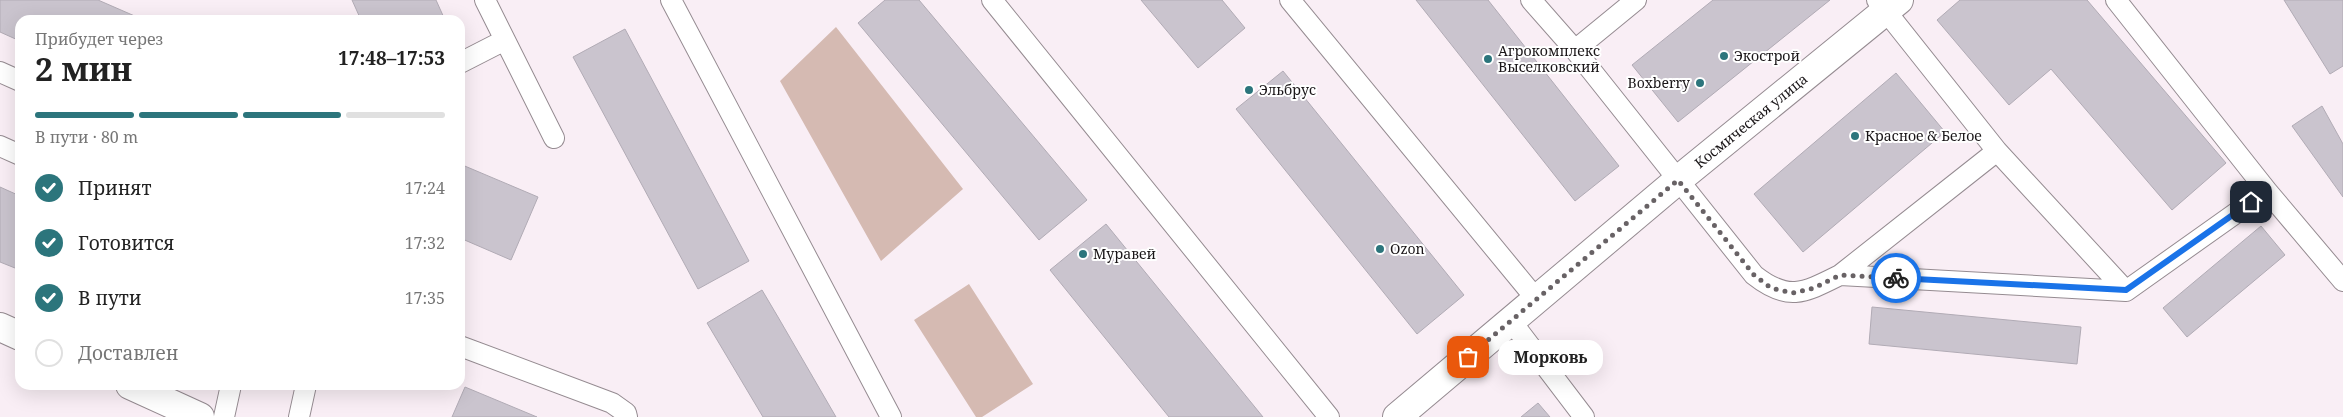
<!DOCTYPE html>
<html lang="ru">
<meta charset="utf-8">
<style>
:root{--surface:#fff;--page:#f2f2f2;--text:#222;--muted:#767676;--line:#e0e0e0;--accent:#2c757c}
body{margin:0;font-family:"Noto Serif",serif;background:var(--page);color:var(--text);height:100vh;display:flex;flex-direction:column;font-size:19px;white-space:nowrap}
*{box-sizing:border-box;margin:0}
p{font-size:16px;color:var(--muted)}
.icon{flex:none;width:28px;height:28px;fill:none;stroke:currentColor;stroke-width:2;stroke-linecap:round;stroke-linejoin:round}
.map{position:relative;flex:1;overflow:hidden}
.side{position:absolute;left:15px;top:15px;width:450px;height:375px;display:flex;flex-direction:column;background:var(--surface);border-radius:15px;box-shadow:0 5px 20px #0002}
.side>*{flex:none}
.pin{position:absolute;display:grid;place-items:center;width:42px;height:42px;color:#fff;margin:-21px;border-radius:10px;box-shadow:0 2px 8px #0006}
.courier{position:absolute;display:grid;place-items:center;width:50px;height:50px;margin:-25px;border:4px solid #1a73e8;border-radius:50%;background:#fff;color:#222;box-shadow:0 1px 6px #0007}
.bubble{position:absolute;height:35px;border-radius:15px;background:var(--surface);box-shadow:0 5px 20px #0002;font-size:16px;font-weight:700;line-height:35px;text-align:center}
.summary em{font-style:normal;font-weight:700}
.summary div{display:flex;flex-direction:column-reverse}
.summary{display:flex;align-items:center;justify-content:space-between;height:85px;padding:0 20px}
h1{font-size:32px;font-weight:700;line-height:38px}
.bar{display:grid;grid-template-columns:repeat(4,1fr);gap:8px 5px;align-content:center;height:60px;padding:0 20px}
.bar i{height:6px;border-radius:4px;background:var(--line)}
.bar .active{background:var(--accent)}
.bar p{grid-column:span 4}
ol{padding:0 20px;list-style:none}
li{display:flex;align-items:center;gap:15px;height:55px}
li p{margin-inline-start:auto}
li .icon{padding:5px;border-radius:50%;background:var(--accent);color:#fff;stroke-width:4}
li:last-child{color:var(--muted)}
li i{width:28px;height:28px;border:2px solid var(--line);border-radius:50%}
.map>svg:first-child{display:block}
</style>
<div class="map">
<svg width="2343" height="417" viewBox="0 0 2343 417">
<rect width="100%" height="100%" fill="#f9eef5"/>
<!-- green -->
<path fill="#d5bab2" d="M836,27L963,189L881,261L780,81Z
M969,284L1033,384L982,417H976L914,320Z"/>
<!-- building -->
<path fill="#cac4ce" stroke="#b1abb5" d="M0,0H98L137,17L136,20H20V41L0,32Z
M352,0H436L445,20H361Z
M885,0H919L1087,200L1039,240L858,23Z
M1141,0H1222L1245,28L1198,68Z
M1416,0H1488L1619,166L1575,201Z
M1713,0H1830L1678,122L1632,65Z
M1960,0H2087L2226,163L2172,210L2051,69L2009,105L1937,20Z
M2284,0H2343V66L2330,74Z
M625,29L749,261L698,289L573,57Z
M1283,71L1464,295L1417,334L1236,109Z
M1896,73L1945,132L1803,252L1754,194Z
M2322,106L2343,144V197L2292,126Z
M460,164L538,197L511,260L460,238Z
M0,187L20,196V270L0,262Z
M1106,224L1263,417H1169L1050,270Z
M2261,226L2285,255L2187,337L2163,308Z
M762,290L778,317L836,417H763L707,323Z
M1872,307L2081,327L2077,364L1869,344Z
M465,387L537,417H452Z
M1538,403L1550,417H1521Z"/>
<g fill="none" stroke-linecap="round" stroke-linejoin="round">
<defs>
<path id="service" d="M485,0L554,138
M671,0L891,417
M992,0L1329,417
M1290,0L1537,300
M1531,0L1575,50L1754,275C1788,302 1804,293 1840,275L1997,151
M1877,0L1997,151L2126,291L2267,191L2116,0
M1575,50L1636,0
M460,63L505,40
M0,72L20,81
M0,146L20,155
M2267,191L2343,281
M1840,275L2126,291
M1511,321L1584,417
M460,346L612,403L626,413L627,417
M224,417L231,385
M299,417L306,385"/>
<path id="minor" d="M0,327L20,336
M130,385L200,417
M1397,417L1678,180L1899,0"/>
</defs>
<!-- service casing -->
<use href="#service" stroke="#958b91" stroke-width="22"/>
<!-- minor casing -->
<use href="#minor" stroke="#958b91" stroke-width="30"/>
<!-- service -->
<use href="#service" stroke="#fff" stroke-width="20"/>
<!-- minor -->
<use href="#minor" stroke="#fff" stroke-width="28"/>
</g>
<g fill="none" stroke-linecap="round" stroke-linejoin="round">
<!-- done -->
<path stroke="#686265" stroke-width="5" stroke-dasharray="0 9" d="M1468,357L1678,180L1754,275L1771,288L1793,293L1814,288L1840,275L1896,278"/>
<!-- route -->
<path stroke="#1a73e8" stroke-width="6" d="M1896,278L2126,290L2251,202"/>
</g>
<!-- markers -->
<g fill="#2c757c" stroke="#fff" stroke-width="2">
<circle cx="1724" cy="56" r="5"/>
<circle cx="1488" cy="59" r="5"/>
<circle cx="1700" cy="83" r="5"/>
<circle cx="1249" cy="90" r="5"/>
<circle cx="1855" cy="136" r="5"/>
<circle cx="1380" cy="249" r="5"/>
<circle cx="1083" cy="254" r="5"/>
</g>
<g text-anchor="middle" stroke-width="4" stroke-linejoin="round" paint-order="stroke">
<!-- poi labels -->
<g font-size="14" fill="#1a1618" stroke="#fff" text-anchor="start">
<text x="1498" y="56">Агрокомплекс<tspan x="1498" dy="16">Выселковский</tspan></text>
<text x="1734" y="61">Экострой</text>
<text x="1690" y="88" text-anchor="end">Boxberry</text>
<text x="1259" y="95">Эльбрус</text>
<text x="1865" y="141">Красное &amp; Белое</text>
<text x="1390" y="254">Ozon</text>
<text x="1093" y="259">Муравей</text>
</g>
<!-- street labels -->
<g font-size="14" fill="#1a1618" stroke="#fff">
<text transform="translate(1751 121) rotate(-39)" y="5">Космическая улица</text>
</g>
</g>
</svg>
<div class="pin" style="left:1468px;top:357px;background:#ea580c"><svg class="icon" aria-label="bag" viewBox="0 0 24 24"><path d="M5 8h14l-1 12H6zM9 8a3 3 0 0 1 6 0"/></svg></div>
<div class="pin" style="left:2251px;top:202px;background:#1f2937"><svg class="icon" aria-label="home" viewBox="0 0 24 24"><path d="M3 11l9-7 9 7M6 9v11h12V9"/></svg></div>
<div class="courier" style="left:1896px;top:278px"><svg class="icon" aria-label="bike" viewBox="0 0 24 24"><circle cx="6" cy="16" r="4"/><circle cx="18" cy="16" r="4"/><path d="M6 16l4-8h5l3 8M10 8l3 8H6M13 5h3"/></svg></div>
<div class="bubble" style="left:1498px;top:340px;width:105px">Морковь</div>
<section class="side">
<div class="summary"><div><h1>2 мин</h1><p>Прибудет через</p></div><em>17:48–17:53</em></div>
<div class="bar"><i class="active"></i><i class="active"></i><i class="active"></i><i></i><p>В пути · 80 m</p></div>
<ol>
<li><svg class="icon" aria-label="check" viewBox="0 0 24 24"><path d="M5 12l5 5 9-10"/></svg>Принят<p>17:24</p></li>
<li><svg class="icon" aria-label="check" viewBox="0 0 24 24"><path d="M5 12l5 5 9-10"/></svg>Готовится<p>17:32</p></li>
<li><svg class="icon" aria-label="check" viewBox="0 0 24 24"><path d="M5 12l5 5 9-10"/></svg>В пути<p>17:35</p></li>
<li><i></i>Доставлен</li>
</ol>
</section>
</div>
